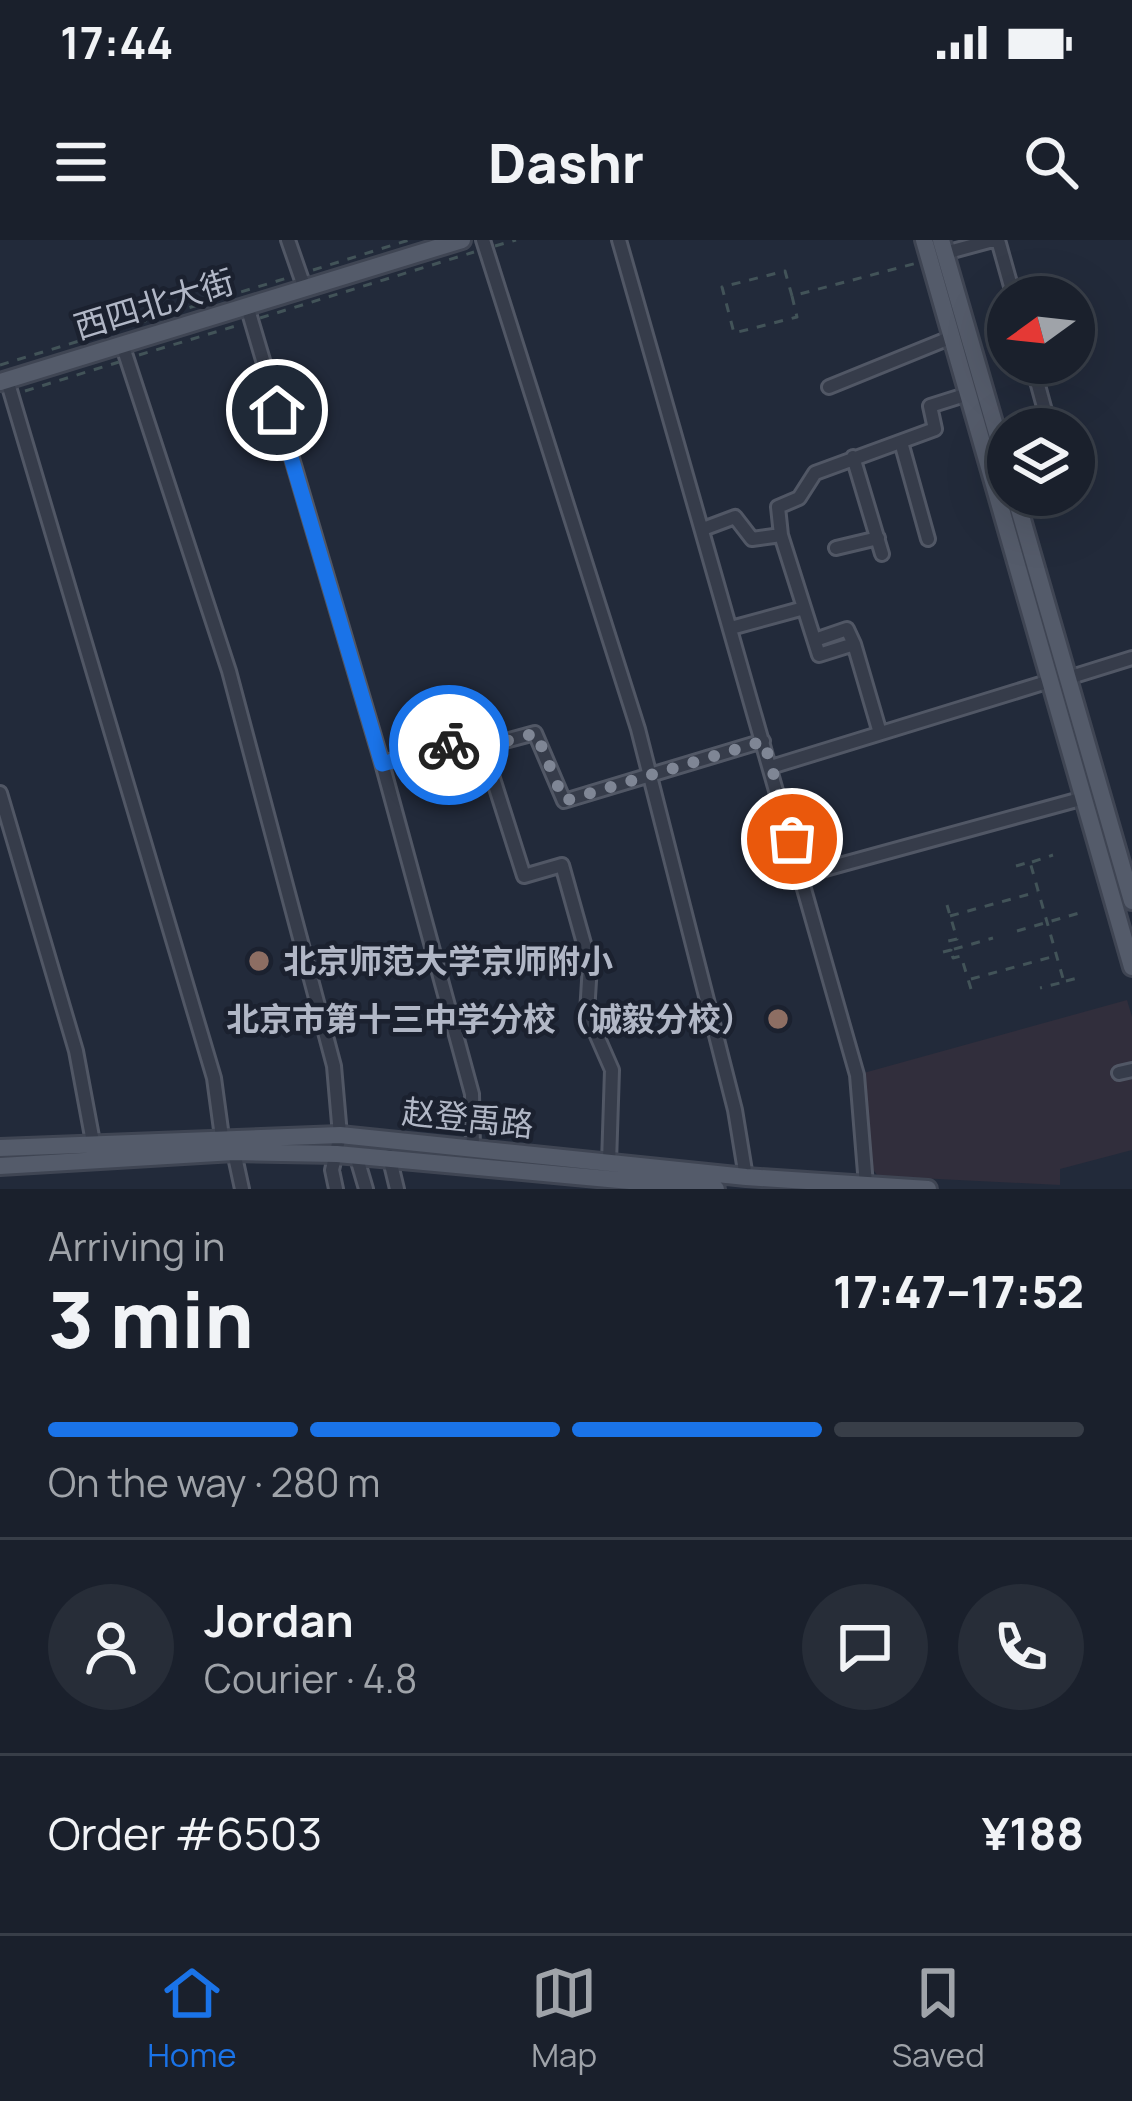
<!DOCTYPE html>
<meta charset="utf-8">
<style>
:root{--surface:#1a202c;--page:#272d38;--text:#f1f3f6;--muted:#9fa3a9;--line:#383e48;--accent:#1a73e8}
body{margin:0;font-family:Manrope,"Noto Sans SC",sans-serif;background:var(--page);color:var(--text);height:100vh;display:flex;flex-direction:column;font-size:45px;white-space:nowrap}
*{box-sizing:border-box;margin:0}
p{font-size:39px;color:var(--muted)}
.icon{flex:none;width:66px;height:66px;fill:none;stroke:currentColor;stroke-width:2;stroke-linecap:round;stroke-linejoin:round}
.map{position:relative;height:949px;overflow:hidden}
.drawer{display:flex;flex-direction:column;background:var(--surface);flex:1}
.drawer>*{flex:none}
.needle{width:78px;rotate:255deg}
.tools{position:absolute;left:987px;top:36px;display:grid;gap:24px}
.tools a{display:grid;place-items:center;width:108px;height:108px;border-radius:50%;background:var(--surface);box-shadow:0 12px 48px #0002,0 0 0 3px var(--line);font-size:60px}
.pin{position:absolute;display:grid;place-items:center;width:102px;height:102px;color:#fff;margin:-51px;border:6px solid #fff;border-radius:50%;box-shadow:0 3px 12px #0007}
.courier{position:absolute;display:grid;place-items:center;width:120px;height:120px;margin:-60px;border:9px solid #1a73e8;border-radius:50%;background:#fff;color:#222;box-shadow:0 3px 15px #0007}
.head em{font-style:normal;font-weight:800}
.head div{display:flex;flex-direction:column-reverse}
.head{display:flex;align-items:center;justify-content:space-between;height:204px;padding:0 48px}
h1{font-size:78px;font-weight:800;line-height:90px}
.bar{display:grid;grid-template-columns:repeat(4,1fr);gap:18px 12px;align-content:center;height:144px;padding:0 48px}
.bar i{height:15px;border-radius:9px;background:var(--line)}
.bar .on{background:var(--accent)}
.bar p{grid-column:span 4}
.line{display:flex;align-items:center;gap:30px;padding:0 48px;border-top:3px solid var(--line)}
.line div{flex:1}
.round{display:grid;place-items:center;flex:none;width:126px;height:126px;border-radius:63px;background:var(--page)}
.status{display:flex;justify-content:space-between;align-items:center;height:84px;padding:0 60px;background:var(--surface);direction:ltr}
.status svg{height:33px;fill:currentColor}
header{display:flex;justify-content:space-between;align-items:center;height:156px;padding:0 48px;background:var(--surface);font-size:54px;font-weight:800}
.tab-bar{display:flex;justify-content:space-around;align-items:center;height:168px;border-top:3px solid var(--line);background:var(--surface);font-size:33px;color:var(--muted)}
.tab-bar a{display:grid;justify-items:center;gap:6px}
.tab-bar .on{color:var(--accent)}
.map>svg:first-child{display:block}
</style>
<div class="status"><b>17:44</b><svg viewBox="0 0 49 12"><path d="M0 12V9h3v3zM5 12V6h3v6zM10 12V3h3v9zM15 12V0h3v12zM26 1h20v11H26zM47 4h2v5h-2z"/></svg></div>
<header><svg class="icon" aria-label="menu" viewBox="0 0 24 24"><path d="M4 6h16M4 12h16M4 18h16"/></svg>Dashr<svg class="icon" aria-label="search" viewBox="0 0 24 24"><circle cx="10" cy="10" r="6"/><path d="M15 15l6 6"/></svg></header>
<div class="map">
<svg width="1132" height="949" viewBox="0 0 1132 949">
<rect width="100%" height="100%" fill="#222a3a"/>
<!-- medical -->
<path fill="#312e3c" d="M1127,760L1132,777V910L1060,929V945L878,936L871,927L860,834Z"/>
<g fill="none" stroke-linecap="round" stroke-linejoin="round">
<defs>
<path id="minor" d="M288,0L305,49
M483,0L638,489L735,870L746,937
M619,0L857,835L866,945
M998,0L1014,57
M945,13L993,0
M247,66L382,523L472,854L473,908
M122,104L229,431L334,826L340,895L332,930L336,949
M1032,123L1050,189
M7,140L214,838L222,897
M829,147L952,97
M901,202L928,299
M853,217L882,314
M703,289L735,277L752,299L781,295
M836,308L878,298
M731,388L804,368
M815,400L847,389L854,404L819,415L781,295L778,267L799,258L815,233L935,189L930,166L968,154
M854,404L880,493
M1068,438L1132,418
M483,507L524,636L562,625L590,725L587,773L612,830L609,923
M382,523L475,498L483,507L535,493L564,561L763,501
M771,527L1050,441
M0,553L76,811L93,902
M803,635L1084,558
M1119,833L1132,830
M234,912L242,949
M356,915L366,949
M389,916L397,949"/>
<path id="major" d="M924,0L1132,727
M941,0L1008,231
M0,142L462,0
M1015,255L1132,661
M0,908L340,895L746,937L928,949
M0,926L234,912L337,914L716,949"/>
</defs>
<!-- minor casing -->
<use href="#minor" stroke="#515765" stroke-width="18"/>
<!-- major casing -->
<use href="#major" stroke="#3f4553" stroke-width="22"/>
<!-- path -->
<path stroke="#425358" stroke-width="3" stroke-dasharray="9 9" stroke-linecap="butt" d="M495,6L516,0
M313,30L409,0
M792,56L785,31L722,47L734,93L797,77L792,56L917,23
M260,78L474,12
M139,115L239,85
M0,125L287,38
M25,151L119,122
M1032,622L1053,615
M1016,626L1030,622L1064,742L1040,748
M950,676L1037,652
M1017,691L1079,673
M943,712L951,710L948,701L957,699L947,665
M971,739L1055,716
M1066,741L1078,738
M971,749L961,716L953,718L951,710L993,698"/>
<!-- minor -->
<use href="#minor" stroke="#363c4a" stroke-width="12"/>
<!-- major -->
<use href="#major" stroke="#545b6a" stroke-width="16"/>
</g>
<g fill="none" stroke-linecap="round" stroke-linejoin="round">
<!-- done -->
<path stroke="#7f8695" stroke-width="12" stroke-dasharray="0 21.6" d="M449,505L475,498L483,507L536,493L564,561L764,501L792,599"/>
<!-- route -->
<path stroke="#1a73e8" stroke-width="15" d="M277,170L382,524L449,505"/>
</g>
<!-- markers -->
<g fill="#8d6e63" stroke="#1b212f" stroke-width="4.5">
<circle cx="259" cy="721" r="12"/>
<circle cx="778" cy="779" r="12"/>
</g>
<g text-anchor="middle" stroke-width="9" stroke-linejoin="round" paint-order="stroke">
<!-- street labels -->
<g font-size="33" fill="#b1b7c6" stroke="#1b212f">
<text transform="translate(154 64) rotate(-17)" y="12">西四北大街</text>
<text transform="translate(468 878) rotate(6)" y="12">赵登禹路</text>
</g>
<!-- poi labels -->
<g font-size="33" font-weight="bold" fill="#b1b7c6" stroke="#1b212f" text-anchor="start">
<text x="283" y="733">北京师范大学京师附小</text>
<text x="754" y="791" text-anchor="end">北京市第十三中学分校（诚毅分校）</text>
</g>
</g>
</svg>
<div class="tools">
<a><svg class="needle" viewBox="-14 -14 28 28"><path d="M0-13l5 13h-10z" fill="#e53935"/><path d="M0 13l5-13h-10z" fill="#9fa3a9"/></svg></a>
<a><svg class="icon" aria-label="layers" viewBox="0 0 24 24"><path d="M12 4l9 5-9 5-9-5zM3 14l9 5 9-5"/></svg></a>
</div>
<div class="pin" style="left:792px;top:599px;background:#ea580c"><svg class="icon" aria-label="bag" viewBox="0 0 24 24"><path d="M5 8h14l-1 12H6zM9 8a3 3 0 0 1 6 0"/></svg></div>
<div class="pin" style="left:277px;top:170px;background:#1f2937"><svg class="icon" aria-label="home" viewBox="0 0 24 24"><path d="M3 11l9-7 9 7M6 9v11h12V9"/></svg></div>
<div class="courier" style="left:449px;top:505px"><svg class="icon" aria-label="bike" viewBox="0 0 24 24"><circle cx="6" cy="16" r="4"/><circle cx="18" cy="16" r="4"/><path d="M6 16l4-8h5l3 8M10 8l3 8H6M13 5h3"/></svg></div>
</div>
<section class="drawer">
<div class="head"><div><h1>3 min</h1><p>Arriving in</p></div><em>17:47–17:52</em></div>
<div class="bar"><i class="on"></i><i class="on"></i><i class="on"></i><i></i><p>On the way · 280 m</p></div>
<div class="line" style="height:216px"><a class="round"><svg class="icon" aria-label="person" viewBox="0 0 24 24"><circle cx="12" cy="8" r="4"/><path d="M4 21q1-7 8-7t8 7"/></svg></a><div><b>Jordan</b><p>Courier · 4.8</p></div><a class="round"><svg class="icon" aria-label="chat" viewBox="0 0 24 24"><path d="M4 5h16v11H9l-5 4z"/></svg></a><a class="round"><svg class="icon" aria-label="phone" viewBox="0 0 24 24"><path d="M5 4h4l2 5-3 2q2 4 5 5l2-3 5 2v4C11 20 4 13 5 4z"/></svg></a></div>
<div class="line" style="height:156px"><div>Order #6503</div><b>¥188</b></div>
</section>
<nav class="tab-bar">
<a class="on"><svg class="icon" aria-label="home" viewBox="0 0 24 24"><path d="M3 11l9-7 9 7M6 9v11h12V9"/></svg>Home</a>
<a><svg class="icon" aria-label="map" viewBox="0 0 24 24"><path d="M3 6l6-2 6 2 6-2v14l-6 2-6-2-6 2zM9 4v14M15 6v14"/></svg>Map</a>
<a><svg class="icon" aria-label="saved" viewBox="0 0 24 24"><path d="M7 4h10v16l-5-4-5 4z"/></svg>Saved</a>
</nav>
